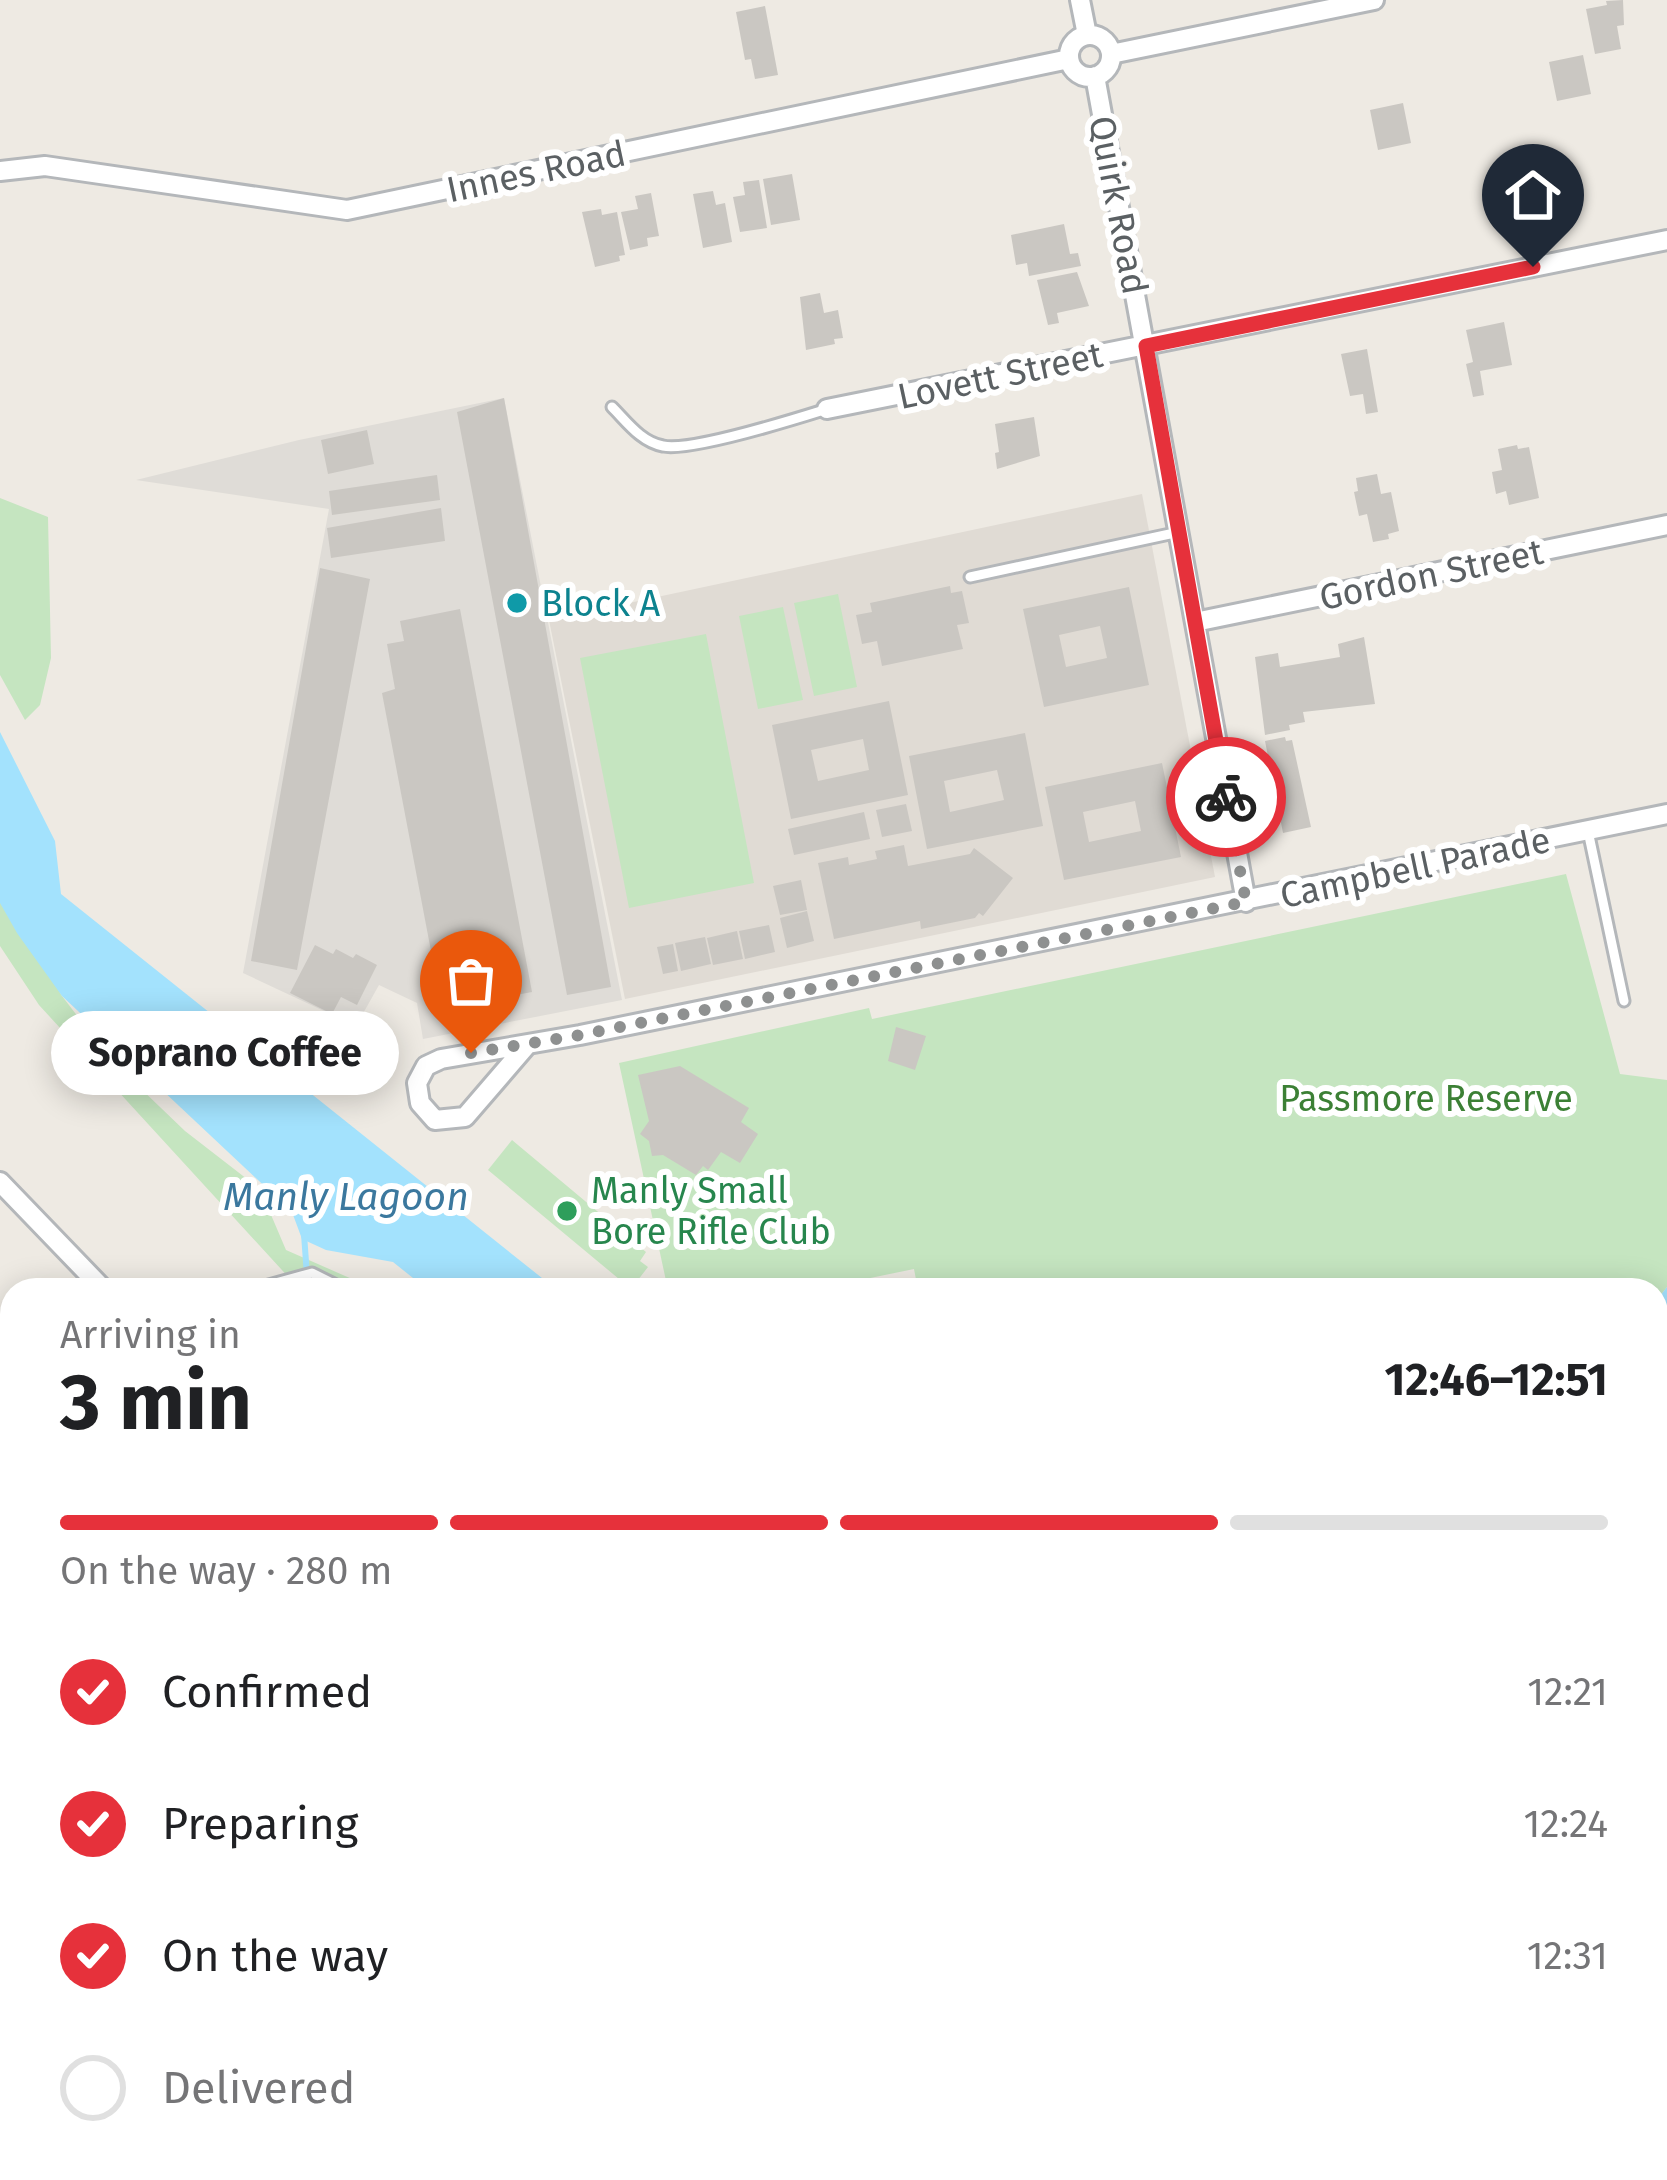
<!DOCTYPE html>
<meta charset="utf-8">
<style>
:root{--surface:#fff;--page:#f2f2f2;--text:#202124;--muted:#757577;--line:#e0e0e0;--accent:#e6313b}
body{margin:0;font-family:"Fira Sans",sans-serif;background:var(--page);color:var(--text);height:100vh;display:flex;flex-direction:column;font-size:45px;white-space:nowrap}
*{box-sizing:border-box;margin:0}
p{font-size:39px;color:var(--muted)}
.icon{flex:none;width:66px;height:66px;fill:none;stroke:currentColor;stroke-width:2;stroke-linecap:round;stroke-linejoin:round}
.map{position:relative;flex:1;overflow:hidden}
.details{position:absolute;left:0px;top:1278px;width:1668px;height:903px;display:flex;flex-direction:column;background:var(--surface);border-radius:36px 36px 0 0;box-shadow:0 6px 30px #0003}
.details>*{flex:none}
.pin{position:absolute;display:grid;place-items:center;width:102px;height:102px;color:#fff;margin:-123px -51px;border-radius:50% 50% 50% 0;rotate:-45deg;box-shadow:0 0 12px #0007}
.pin .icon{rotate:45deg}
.courier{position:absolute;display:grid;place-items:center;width:120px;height:120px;margin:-60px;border:9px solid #e6313b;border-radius:50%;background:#fff;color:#222;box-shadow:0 3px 15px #0007}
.bubble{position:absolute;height:84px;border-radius:42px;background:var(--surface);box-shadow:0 6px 30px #0003;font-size:39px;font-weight:700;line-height:84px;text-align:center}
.overview em{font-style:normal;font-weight:700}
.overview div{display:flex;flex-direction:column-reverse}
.overview{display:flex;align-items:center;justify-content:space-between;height:204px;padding:0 60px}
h1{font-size:78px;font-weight:700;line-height:90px}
.bar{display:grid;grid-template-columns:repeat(4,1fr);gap:18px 12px;align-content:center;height:144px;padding:0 60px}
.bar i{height:15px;border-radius:9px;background:var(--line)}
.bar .on{background:var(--accent)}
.bar p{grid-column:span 4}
ol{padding:0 60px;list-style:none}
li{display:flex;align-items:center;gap:36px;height:132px}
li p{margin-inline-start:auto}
li .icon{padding:12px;border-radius:50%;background:var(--accent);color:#fff;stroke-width:4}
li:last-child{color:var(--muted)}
li i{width:66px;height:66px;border:6px solid var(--line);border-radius:50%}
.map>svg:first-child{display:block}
</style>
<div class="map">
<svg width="1667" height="2180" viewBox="0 0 1667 2180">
<rect width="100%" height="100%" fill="#eeeae3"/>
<!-- industrial -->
<path fill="#dfdcd7" d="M504,398L622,1000L423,1039L417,1003L379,985L356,1026L243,973L329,509L136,480L299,440Z
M0,1786L12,1790V2090L0,2086Z"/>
<!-- education -->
<path fill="#e0dbd4" d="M1142,494L1215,877L625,999L549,620Z"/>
<!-- green -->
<path fill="#c5e5c0" d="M0,498L48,517L51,658L40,705L25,720L0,675Z
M838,594L857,687L814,696L794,603Z
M783,607L803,700L758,709L739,616Z
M706,634L754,883L629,908L580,658Z
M1566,874L1620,1074L1667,1080V1287L1656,1301V1290H918L914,1269L812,1290H668L619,1063L869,1008L872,1019Z
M0,893L62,996L112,1061L185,1131L260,1189L286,1250L377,1290H294L292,1281L39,1005L0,946Z
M512,1140L646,1252L640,1261L648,1267L631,1289L488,1170Z
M1667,1540V1730L1656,1723V1560Z
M1656,1756L1667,1764V2180H889L878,2169H1656Z"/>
<!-- water -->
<path fill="#a3e2fd" d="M0,732L55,841L61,894L557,1290H428L393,1262L326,1250L302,1239L292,1212L62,996L17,933L0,903Z
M1667,1287V1540L1656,1560V1301Z"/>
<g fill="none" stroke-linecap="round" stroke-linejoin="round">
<!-- stream -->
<path stroke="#a3e2fd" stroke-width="6" d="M304,1234L308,1290
M1386,2180L1391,2169"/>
</g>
<!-- building -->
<path fill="#cac7c2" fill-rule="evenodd" d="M1623,0L1624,25L1617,26L1621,49L1595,54L1586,9L1607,5L1606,1Z
M765,6L778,75L755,79L751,59L745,60L736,12Z
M1583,55L1591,94L1557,101L1549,62Z
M1403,103L1411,143L1378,150L1370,110Z
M792,174L800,220L771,225L763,179Z
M759,180L767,228L740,232L733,197L745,195L743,182Z
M713,191L716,205L725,203L732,242L703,248L693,194Z
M651,193L659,236L647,238L648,246L630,250L621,212L638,209L635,196Z
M601,209L602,215L617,212L625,255L619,256L620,261L595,267L582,212Z
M1064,224L1070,254L1078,253L1081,266L1029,276L1027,263L1016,265L1011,235Z
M1077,272L1089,306L1057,313L1059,323L1048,325L1037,280Z
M820,293L824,313L838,310L843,338L834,339L835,344L806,350L800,297Z
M1504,322L1512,365L1480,371L1484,395L1473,397L1466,364L1473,362L1466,330Z
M1367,349L1378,412L1366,414L1363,394L1350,396L1341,354Z
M504,398L611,987L567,995L457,412Z
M1034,417L1040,456L997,469L995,453L999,452L995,424Z
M367,430L374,464L328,474L321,440Z
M1517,445L1518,449L1529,447L1539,498L1509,505L1506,491L1496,494L1492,472L1502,470L1498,449Z
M1377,474L1381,494L1391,492L1399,531L1388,534L1389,539L1373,542L1367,514L1359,516L1354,492L1358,491L1356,478Z
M437,475L440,500L332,515L329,491Z
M441,508L445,541L331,558L327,528Z
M320,568L370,579L297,970L251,961Z
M950,586L951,593L962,591L969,623L957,625L963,649L882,666L877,641L862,644L856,615L872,612L870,603Z
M1129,587L1149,685L1044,707L1023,609ZM1100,626L1107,658L1066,667L1059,635Z
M460,609L532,992L442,1009L382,693L395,689L387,644L404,641L400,621Z
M1364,637L1375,704L1303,712L1305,722L1289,725L1290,730L1265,735L1255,657L1278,653L1280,667L1340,657L1338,644Z
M889,701L908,795L791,819L772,725ZM863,739L869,770L818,781L811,750Z
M1025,733L1043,826L927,849L909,756ZM997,770L1004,800L950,812L944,781Z
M1285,737L1286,741L1292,740L1311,827L1283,833L1265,741Z
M1162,763L1181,857L1064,880L1045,787ZM1135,801L1141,831L1089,842L1083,812Z
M906,804L912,831L882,837L876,810Z
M864,812L870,839L794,855L788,829Z
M904,845L908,866L970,854L974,848L1013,878L983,916L979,913L975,918L921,929L920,921L834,939L818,863L848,857L849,865L877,859L875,851Z
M801,880L807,910L780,915L773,886Z
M807,911L814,941L787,948L780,918Z
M769,925L775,952L745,959L739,931Z
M737,931L743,959L713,965L707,938Z
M705,937L711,964L681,971L675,943Z
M673,944L678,971L663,974L657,947Z
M315,945L333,954L336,949L353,958L356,954L377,965L357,1005L341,997L332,1014L290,993Z
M896,1027L926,1036L915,1070L888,1061Z
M680,1066L749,1108L741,1122L758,1134L740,1163L721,1152L708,1170L703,1166L696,1175L663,1155L652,1156L649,1141L640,1134L649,1121L638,1075Z
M0,1795L12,1799V1841L0,1837Z
M0,1885L12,1890V1979L0,1975Z"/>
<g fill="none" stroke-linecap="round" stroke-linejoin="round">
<defs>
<path id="lane" d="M612,407C627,422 641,442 663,446C691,452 795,419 827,409
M970,577L1179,532
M1588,831L1624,1001
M250,1290L312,1273L346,1290
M1656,1821L1667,1829"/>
<path id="street" d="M1080,0L1087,35
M1069 56a21 21 0 1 1 42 0a21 21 0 1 1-42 0Z
M1111,54L1374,0
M1095,76L1246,902
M0,171L45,166L347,210L1069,59
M827,409L1667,240
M1195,622L1667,525
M527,1045L465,1117L435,1120L420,1103L417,1083L426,1066L441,1059L580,1035L1667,814
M0,1182L104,1290
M0,1400L12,1404
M0,2114L12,2118
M160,2169L190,2180
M608,2169L611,2180"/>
<path id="primary" d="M0,1719L12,1723
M0,1747L12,1751
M814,2169L824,2180
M851,2169L861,2180"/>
</defs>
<!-- lane casing -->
<use href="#lane" stroke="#b4b7ba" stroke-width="15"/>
<!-- street casing -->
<use href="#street" stroke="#b4b7ba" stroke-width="24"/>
<!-- primary casing -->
<use href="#primary" stroke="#efb25b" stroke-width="36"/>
<!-- lane -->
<use href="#lane" stroke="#fff" stroke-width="9"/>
<!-- street -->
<use href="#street" stroke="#fff" stroke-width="18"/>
<!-- primary -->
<use href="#primary" stroke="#fde4a8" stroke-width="30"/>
</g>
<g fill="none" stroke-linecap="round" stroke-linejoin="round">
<!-- done -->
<path stroke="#8e9090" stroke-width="12" stroke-dasharray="0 21.6" d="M471,1053L580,1035L1246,902L1226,797"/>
<!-- route -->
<path stroke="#e6313b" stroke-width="15" d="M1226,797L1146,346L1533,267"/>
</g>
<!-- markers -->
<circle fill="#0f9aa8" stroke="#fff" stroke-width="4.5" cx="517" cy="603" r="12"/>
<circle fill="#2e9e5b" stroke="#fff" stroke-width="4.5" cx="567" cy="1211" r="12"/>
<g text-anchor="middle" stroke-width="12" stroke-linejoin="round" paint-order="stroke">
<!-- street labels -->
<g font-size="36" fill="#5b6063" stroke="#fff">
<text transform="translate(536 171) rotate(-12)" y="13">Innes Road</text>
<text transform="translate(1119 205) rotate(79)" y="13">Quirk Road</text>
<text transform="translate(1000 375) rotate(-12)" y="13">Lovett Street</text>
<text transform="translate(1431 574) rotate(-12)" y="13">Gordon Street</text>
<text transform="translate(1415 867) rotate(-12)" y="13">Campbell Parade</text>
</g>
<!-- culture labels -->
<g font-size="36" fill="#0d838f" stroke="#fff" text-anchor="start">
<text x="541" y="616">Block A</text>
</g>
<!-- park labels -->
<g font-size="36" fill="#3c8035" stroke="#fff">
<text x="1426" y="1111">Passmore Reserve</text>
</g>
<!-- leisure labels -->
<g font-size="36" fill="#27864d" stroke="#fff" text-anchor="start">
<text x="591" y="1203">Manly Small<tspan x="591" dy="41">Bore Rifle Club</tspan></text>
</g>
<!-- water labels -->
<g font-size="39" font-style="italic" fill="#3b789e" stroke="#fff">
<text x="346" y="1210">Manly Lagoon</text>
</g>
</g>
</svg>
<div class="pin" style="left:471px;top:1053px;background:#ea580c"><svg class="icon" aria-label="bag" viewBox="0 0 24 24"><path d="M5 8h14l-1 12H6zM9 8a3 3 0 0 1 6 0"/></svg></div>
<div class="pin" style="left:1533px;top:267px;background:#1f2937"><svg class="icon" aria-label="home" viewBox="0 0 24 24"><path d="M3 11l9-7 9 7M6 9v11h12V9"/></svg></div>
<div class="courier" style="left:1226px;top:797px"><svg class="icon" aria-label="bike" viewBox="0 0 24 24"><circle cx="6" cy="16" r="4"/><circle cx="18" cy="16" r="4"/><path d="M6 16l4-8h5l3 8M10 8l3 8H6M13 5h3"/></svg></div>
<div class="bubble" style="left:51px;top:1011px;width:348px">Soprano Coffee</div>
<section class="details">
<div class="overview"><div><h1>3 min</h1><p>Arriving in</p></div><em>12:46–12:51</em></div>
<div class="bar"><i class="on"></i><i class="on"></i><i class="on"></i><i></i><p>On the way · 280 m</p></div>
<ol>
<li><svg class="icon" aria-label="check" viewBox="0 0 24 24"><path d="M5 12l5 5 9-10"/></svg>Confirmed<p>12:21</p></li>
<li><svg class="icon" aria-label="check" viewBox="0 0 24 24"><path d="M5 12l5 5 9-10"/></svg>Preparing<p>12:24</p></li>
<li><svg class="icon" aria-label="check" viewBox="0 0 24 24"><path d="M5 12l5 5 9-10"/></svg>On the way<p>12:31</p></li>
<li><i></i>Delivered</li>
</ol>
</section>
</div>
